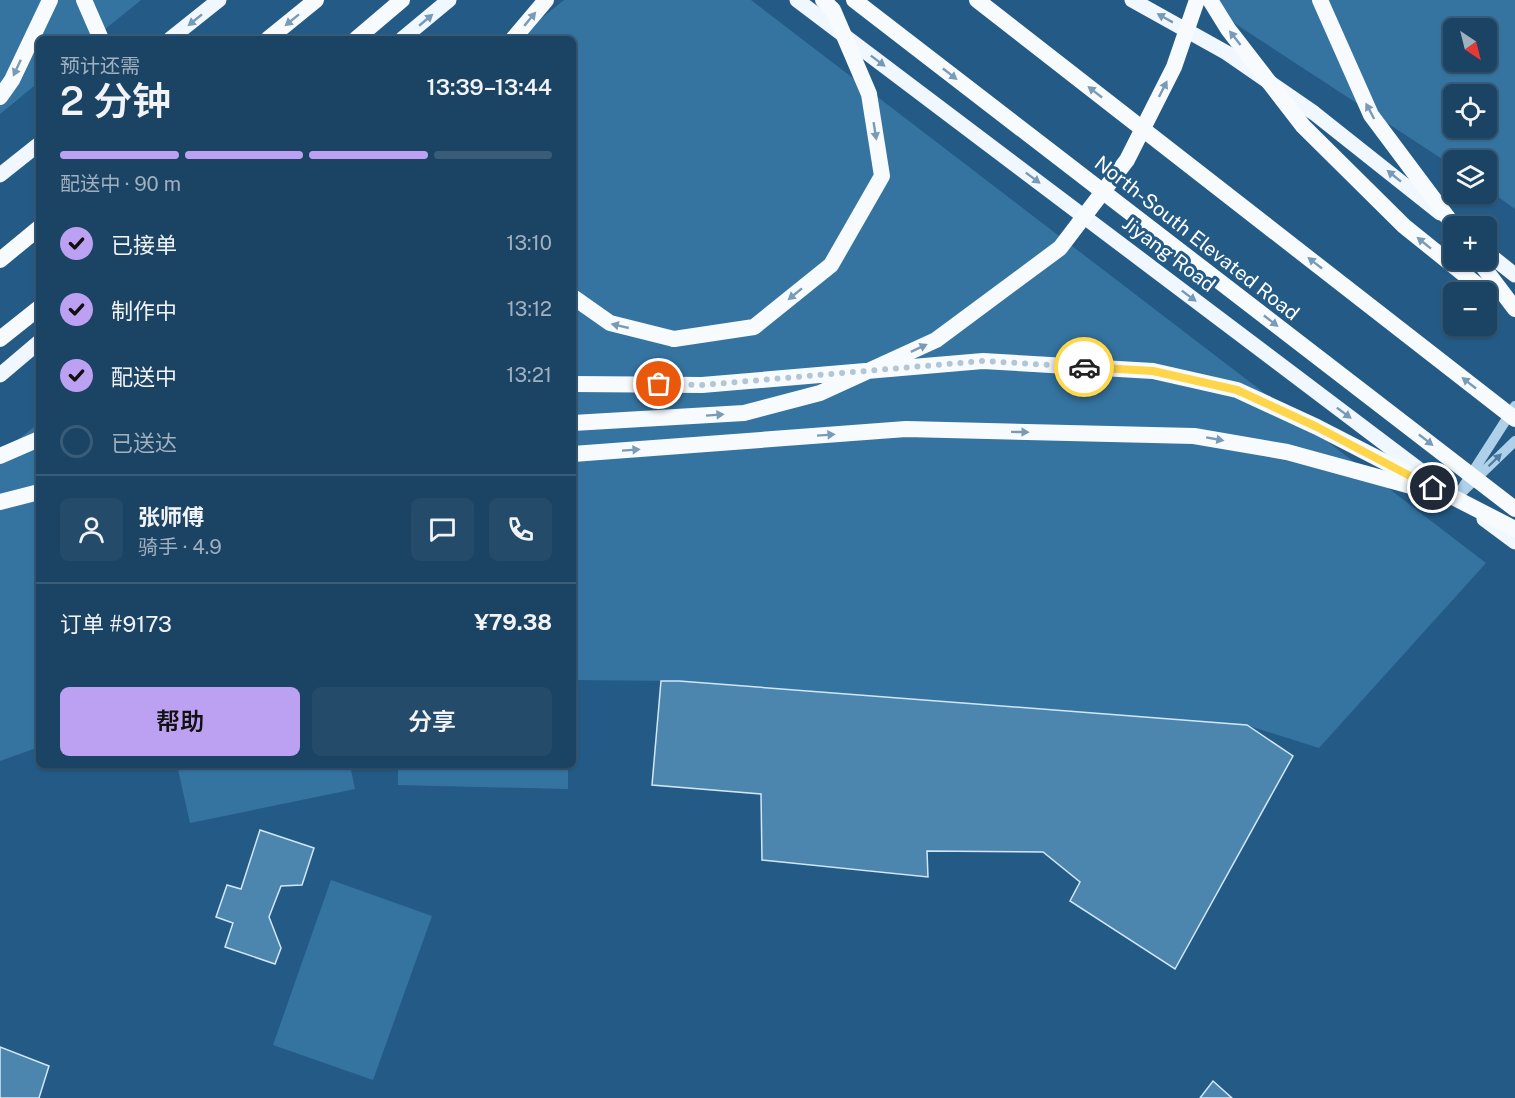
<!DOCTYPE html>
<html lang="zh">
<meta charset="utf-8">
<style>
:root{--surface:#1b4464;--page:#244b6a;--text:#f1f3f6;--muted:#a0b0bf;--line:#395c78;--accent:#bca0f2}
body{margin:0;font-family:"Public Sans","Noto Sans SC",sans-serif;background:var(--page);color:var(--text);height:100vh;display:flex;flex-direction:column;font-size:22px;white-space:nowrap}
*{box-sizing:border-box;margin:0}
p{font-size:20px;color:var(--muted)}
.icon{flex:none;width:33px;height:33px;fill:none;stroke:currentColor;stroke-width:2;stroke-linecap:round;stroke-linejoin:round}
.map{position:relative;flex:1;overflow:hidden}
.sheet{position:absolute;left:36px;top:36px;width:540px;height:732px;display:flex;flex-direction:column;background:var(--surface);border-radius:9px;box-shadow:0 2px 4px #0004,0 0 0 2px var(--line)}
.sheet>*{flex:none}
.needle{width:39px;rotate:145deg}
.buttons{position:absolute;left:1443px;top:18px;display:grid;gap:12px}
.buttons a{display:grid;place-items:center;width:54px;height:54px;border-radius:9px;background:var(--surface);box-shadow:0 2px 4px #0004,0 0 0 2px var(--line);font-size:30px}
.pin{position:absolute;display:grid;place-items:center;width:51px;height:51px;color:#fff;margin:-26px;border:3px solid #fff;border-radius:50%;box-shadow:0 2px 6px #0007}
.courier{position:absolute;display:grid;place-items:center;width:60px;height:60px;margin:-30px;border:4px solid #ffd54a;border-radius:50%;background:#fff;color:#222;box-shadow:0 2px 8px #0007}
.headline em{font-style:normal;font-weight:600}
.headline div{display:flex;flex-direction:column-reverse}
.headline{display:flex;align-items:center;justify-content:space-between;height:102px;padding:0 24px}
h1{font-size:39px;font-weight:600;line-height:45px}
.bar{display:grid;grid-template-columns:repeat(4,1fr);gap:9px 6px;align-content:center;height:72px;padding:0 24px}
.bar i{height:8px;border-radius:4px;background:var(--line)}
.bar .current{background:var(--accent)}
.bar p{grid-column:span 4}
.line{display:flex;align-items:center;gap:15px;padding:0 24px;border-top:2px solid var(--line)}
.line div{flex:1}
.round{display:grid;place-items:center;flex:none;width:63px;height:63px;border-radius:9px;background:var(--page)}
ol{padding:0 24px;list-style:none}
li{display:flex;align-items:center;gap:18px;height:66px}
li p{margin-inline-start:auto}
li .icon{padding:6px;border-radius:50%;background:var(--accent);color:#111;stroke-width:4}
li:last-child{color:var(--muted)}
li i{width:33px;height:33px;border:3px solid var(--line);border-radius:50%}
.cta{display:flex;gap:12px;margin-top:auto;padding:12px 24px}
.cta a{flex:1;height:69px;border-radius:9px;background:var(--accent);color:#111;font-size:24px;font-weight:600;line-height:69px;text-align:center}
.cta a+a{background:var(--page);color:var(--text)}
.map>svg:first-child{display:block}
</style>
<div class="map">
<svg width="1515" height="1098" viewBox="0 0 1515 1098">
<rect width="100%" height="100%" fill="#245b86"/>
<!-- green -->
<path fill="#3574a1" fill-rule="evenodd" d="M0,0H141L93,39H39V82L0,114Z
M564,0H751L1486,563L1319,748L1246,725L679,681L573,680V39H516Z
M1199,0H1515V209L1487,189L1486,160H1454L1453,166ZM1454,28H1486V62H1454ZM1454,94H1486V128H1454Z
M39,423V747L0,761V454Z
M177,765H350L355,789L190,823Z
M398,765H568V789L398,785Z
M331,880L432,916L373,1080L273,1045Z"/>
<!-- building -->
<path fill="#4c85ae" stroke="#d2e7f7" stroke-width="1.5" d="M661,681H679L1247,725L1293,756L1175,969L1070,901L1080,882L1043,852L927,851L928,877L762,860L761,794L652,785Z
M260,830L314,848L302,885L281,886L269,917L281,948L275,964L225,947L233,923L216,917L227,885L241,889Z
M0,1047L49,1066L39,1098H0Z
M1213,1081L1232,1098H1200Z"/>
<g fill="none" stroke-linecap="round" stroke-linejoin="round">
<!-- tertiary -->
<path stroke="#aed0e9" stroke-width="10" d="M1515,406L1456,498L1515,441"/>
<!-- primary -->
<path stroke="#f1f7fe" stroke-width="15" d="M797,0L1437,483
M1132,0L1227,53L1314,113L1440,213
M170,39L219,0
M402,39L449,0
M0,175L39,144
M1486,252L1515,275
M0,375L39,342
M1484,519L1515,542"/>
<!-- trunk -->
<path stroke="#f8fbfe" stroke-width="16" d="M84,0L101,39
M268,39L316,0
M356,39L402,0
M513,39L546,0
M0,97L12,80L50,0
M0,260L39,228
M1478,260L1515,309
M573,297L610,323L674,339
M0,339L39,308
M573,454L906,429L1194,436L1287,452L1440,494
M0,456L39,439
M0,502L39,492"/>
<!-- trunk-bridge -->
<path stroke="#f8fbfe" stroke-width="16" d="M854,0L1515,509
M977,0L1515,419
M1210,0L1228,29L1303,126L1404,226L1486,292
M1320,0L1371,115L1454,226
M674,339L754,327L831,265L882,176L869,94L833,10L823,0
M573,384L702,385L983,361L1153,371L1237,390L1317,427L1515,529
M573,423L744,413L820,393L936,340L1060,248L1127,160L1174,67L1197,0"/>
</g>
<!-- one-way arrows -->
<defs><path id="oneway-solid" d="M-6-.8H1V-3.2L6.5 0L1 3.2V.8H-6Z" transform="scale(1.5)"/></defs>
<g fill="#7699b6">
<use href="#oneway-solid" transform="translate(1165 18) rotate(-151)"/>
<use href="#oneway-solid" transform="translate(195 20) rotate(141)"/>
<use href="#oneway-solid" transform="translate(426 20) rotate(-40)"/>
<use href="#oneway-solid" transform="translate(878 61) rotate(37)"/>
<use href="#oneway-solid" transform="translate(1394 176) rotate(-141)"/>
<use href="#oneway-solid" transform="translate(1033 178) rotate(37)"/>
<use href="#oneway-solid" transform="translate(1189 296) rotate(37)"/>
<use href="#oneway-solid" transform="translate(1344 413) rotate(37)"/>
</g>
<g fill="#799bb6">
<use href="#oneway-solid" transform="translate(530 19) rotate(-50)"/>
<use href="#oneway-solid" transform="translate(292 20) rotate(141)"/>
<use href="#oneway-solid" transform="translate(1235 38) rotate(-128)"/>
<use href="#oneway-solid" transform="translate(17 68) rotate(115)"/>
<use href="#oneway-solid" transform="translate(950 74) rotate(38)"/>
<use href="#oneway-solid" transform="translate(1163 89) rotate(-63)"/>
<use href="#oneway-solid" transform="translate(1095 92) rotate(-142)"/>
<use href="#oneway-solid" transform="translate(1370 111) rotate(-118)"/>
<use href="#oneway-solid" transform="translate(875 131) rotate(81)"/>
<use href="#oneway-solid" transform="translate(1424 243) rotate(-141)"/>
<use href="#oneway-solid" transform="translate(1315 263) rotate(-142)"/>
<use href="#oneway-solid" transform="translate(795 294) rotate(141)"/>
<use href="#oneway-solid" transform="translate(1271 321) rotate(38)"/>
<use href="#oneway-solid" transform="translate(620 326) rotate(-167)"/>
<use href="#oneway-solid" transform="translate(919 348) rotate(-25)"/>
<use href="#oneway-solid" transform="translate(1469 383) rotate(-142)"/>
<use href="#oneway-solid" transform="translate(715 415) rotate(-4)"/>
<use href="#oneway-solid" transform="translate(1020 432) rotate(1)"/>
<use href="#oneway-solid" transform="translate(826 435) rotate(-4)"/>
<use href="#oneway-solid" transform="translate(1215 439) rotate(10)"/>
<use href="#oneway-solid" transform="translate(1426 440) rotate(38)"/>
<use href="#oneway-solid" transform="translate(631 450) rotate(-4)"/>
</g>
<use fill="#4d7ea4" href="#oneway-solid" transform="translate(1495 460) rotate(-44)"/>
<g fill="none" stroke-linecap="round" stroke-linejoin="round">
<!-- done -->
<path stroke="#b2c6d5" stroke-width="6" stroke-dasharray="0 10.8" d="M659,384L702,385L983,361L1084,367"/>
<!-- route -->
<path stroke="#ffd54a" stroke-width="8" d="M1084,367L1153,371L1237,390L1317,427L1433,488"/>
</g>
<g text-anchor="middle" stroke-width="6" stroke-linejoin="round" paint-order="stroke">
<!-- street labels -->
<g font-size="20" fill="#fff" stroke="#245b86">
<text transform="translate(1197 238) rotate(38)" y="7">North-South Elevated Road</text>
<text transform="translate(1169 254) rotate(37)" y="7">Jiyang Road</text>
</g>
</g>
</svg>
<div class="buttons">
<a><svg class="needle" viewBox="-14 -14 28 28"><path d="M0-13l5 13h-10z" fill="#e53935"/><path d="M0 13l5-13h-10z" fill="#a0b0bf"/></svg></a>
<a><svg class="icon" aria-label="locate" viewBox="0 0 24 24"><circle cx="12" cy="12" r="6"/><path d="M12 2v4M12 18v4M2 12h4M18 12h4"/></svg></a>
<a><svg class="icon" aria-label="layers" viewBox="0 0 24 24"><path d="M12 4l9 5-9 5-9-5zM3 14l9 5 9-5"/></svg></a>
<a>+</a>
<a>−</a>
</div>
<div class="pin" style="left:659px;top:384px;background:#ea580c"><svg class="icon" aria-label="bag" viewBox="0 0 24 24"><path d="M5 8h14l-1 12H6zM9 8a3 3 0 0 1 6 0"/></svg></div>
<div class="pin" style="left:1433px;top:488px;background:#1f2937"><svg class="icon" aria-label="home" viewBox="0 0 24 24"><path d="M3 11l9-7 9 7M6 9v11h12V9"/></svg></div>
<div class="courier" style="left:1084px;top:367px"><svg class="icon" aria-label="car" viewBox="0 0 24 24"><path d="M5 17H2v-5l4-1 3-4h7l3 4 3 1v5h-3M9 17h6M6 11h13"/><circle cx="7" cy="17" r="2"/><circle cx="17" cy="17" r="2"/></svg></div>
<section class="sheet">
<div class="headline"><div><h1>2 分钟</h1><p>预计还需</p></div><em>13:39–13:44</em></div>
<div class="bar"><i class="current"></i><i class="current"></i><i class="current"></i><i></i><p>配送中 · 90 m</p></div>
<ol>
<li><svg class="icon" aria-label="check" viewBox="0 0 24 24"><path d="M5 12l5 5 9-10"/></svg>已接单<p>13:10</p></li>
<li><svg class="icon" aria-label="check" viewBox="0 0 24 24"><path d="M5 12l5 5 9-10"/></svg>制作中<p>13:12</p></li>
<li><svg class="icon" aria-label="check" viewBox="0 0 24 24"><path d="M5 12l5 5 9-10"/></svg>配送中<p>13:21</p></li>
<li><i></i>已送达</li>
</ol>
<div class="line" style="height:108px"><a class="round"><svg class="icon" aria-label="person" viewBox="0 0 24 24"><circle cx="12" cy="8" r="4"/><path d="M4 21q1-7 8-7t8 7"/></svg></a><div><b>张师傅</b><p>骑手 · 4.9</p></div><a class="round"><svg class="icon" aria-label="chat" viewBox="0 0 24 24"><path d="M4 5h16v11H9l-5 4z"/></svg></a><a class="round"><svg class="icon" aria-label="phone" viewBox="0 0 24 24"><path d="M5 4h4l2 5-3 2q2 4 5 5l2-3 5 2v4C11 20 4 13 5 4z"/></svg></a></div>
<div class="line" style="height:78px"><div>订单 #9173</div><b>¥79.38</b></div>
<div class="cta"><a>帮助</a><a>分享</a></div>
</section>
</div>
